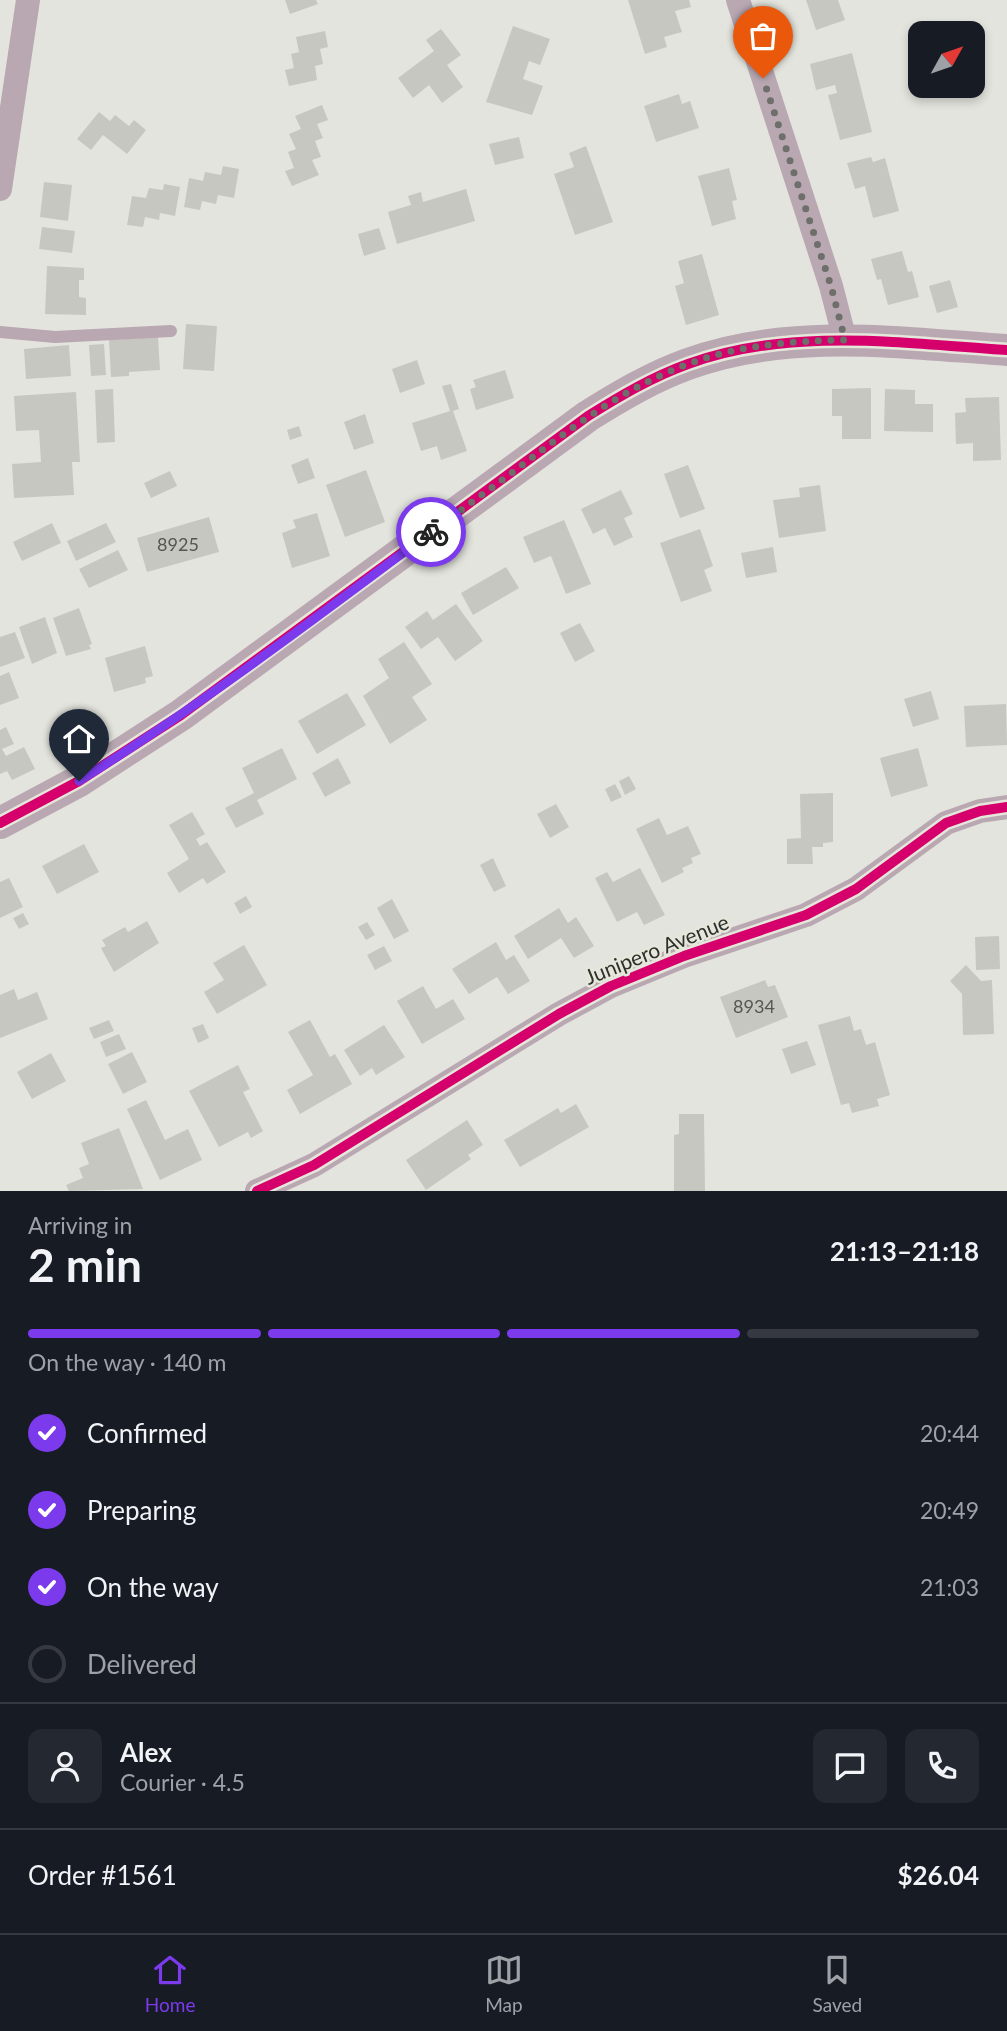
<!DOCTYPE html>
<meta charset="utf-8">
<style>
:root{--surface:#171b24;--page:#242831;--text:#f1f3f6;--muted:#9ea1a6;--line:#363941;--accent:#7c3aed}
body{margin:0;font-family:Lato,sans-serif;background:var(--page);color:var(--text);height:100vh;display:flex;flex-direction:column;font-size:26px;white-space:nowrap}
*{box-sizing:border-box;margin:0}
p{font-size:23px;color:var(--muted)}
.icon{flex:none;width:38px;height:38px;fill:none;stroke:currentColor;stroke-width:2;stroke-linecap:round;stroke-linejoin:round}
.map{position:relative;height:1191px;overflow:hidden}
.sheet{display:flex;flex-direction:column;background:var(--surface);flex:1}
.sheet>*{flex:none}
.needle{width:46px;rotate:50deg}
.tools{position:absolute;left:908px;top:21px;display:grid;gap:14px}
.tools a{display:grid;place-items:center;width:77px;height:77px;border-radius:14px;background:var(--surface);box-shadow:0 4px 10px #0003;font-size:35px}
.pin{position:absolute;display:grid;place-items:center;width:60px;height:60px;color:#fff;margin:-72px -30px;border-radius:50% 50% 50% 0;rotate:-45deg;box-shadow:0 0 7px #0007}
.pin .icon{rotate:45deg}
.courier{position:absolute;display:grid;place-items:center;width:70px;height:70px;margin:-35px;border:5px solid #7c3aed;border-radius:50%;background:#fff;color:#222;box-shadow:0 2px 9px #0007}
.headline em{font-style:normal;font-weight:700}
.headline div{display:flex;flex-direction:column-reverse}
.headline{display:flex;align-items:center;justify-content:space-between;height:119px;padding:0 28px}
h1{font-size:46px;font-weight:700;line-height:52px}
.bar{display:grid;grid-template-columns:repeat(4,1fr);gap:10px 7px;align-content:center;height:84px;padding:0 28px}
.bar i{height:9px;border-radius:5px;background:var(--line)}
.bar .active{background:var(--accent)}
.bar p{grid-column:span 4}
.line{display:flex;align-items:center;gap:18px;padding:0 28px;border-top:2px solid var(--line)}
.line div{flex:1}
.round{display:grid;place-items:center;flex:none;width:74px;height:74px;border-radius:14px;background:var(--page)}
ol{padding:0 28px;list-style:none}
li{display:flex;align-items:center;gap:21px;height:77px}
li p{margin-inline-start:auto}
li .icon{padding:7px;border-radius:50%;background:var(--accent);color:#fff;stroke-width:4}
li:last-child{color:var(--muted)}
li i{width:38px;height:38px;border:4px solid var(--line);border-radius:50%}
.tabs{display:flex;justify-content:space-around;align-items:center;height:98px;border-top:2px solid var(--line);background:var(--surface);font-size:19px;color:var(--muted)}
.tabs a{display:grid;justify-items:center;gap:4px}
.tabs .active{color:var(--accent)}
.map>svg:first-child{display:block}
</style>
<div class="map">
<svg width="1007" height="1191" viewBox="0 0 1007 1191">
<rect width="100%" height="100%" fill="#e4e4de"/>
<!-- building -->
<path fill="#c7c7c2" d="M285,0H316L318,4L290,14Z
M628,0H689L691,7L675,11L682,32L664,37L667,47L645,54Z
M806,0H838L845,20L816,30Z
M513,26L550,39L540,65L529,61L523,79L543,86L532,115L486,102Z
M441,29L461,55L447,65L463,87L442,103L429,85L413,98L398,78L434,51L426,40Z
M325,31L328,47L320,49L323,64L315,66L317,80L289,86L285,70L294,68L291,54L299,52L296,37Z
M852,53L872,132L840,140L828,95L837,93L835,85L816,90L810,64Z
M679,94L682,104L690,101L699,128L656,142L644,106Z
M322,105L328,120L317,124L323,138L315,141L321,157L312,160L319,175L292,186L285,171L294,168L288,152L296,149L289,134L301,129L295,116Z
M99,112L110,121L115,115L129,126L134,120L146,130L127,154L103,135L91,150L77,139Z
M519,137L524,158L495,165L489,144Z
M586,146L613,222L575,235L554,174L574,167L569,153Z
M871,157L873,162L885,158L899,211L873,218L865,186L855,189L847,163Z
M223,166L239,169L234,198L218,195L216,204L202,201L200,210L184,207L189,178L203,181L205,172L221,175Z
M729,168L737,200L732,201L736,219L712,226L698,176Z
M44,182L72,185L68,221L40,217Z
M164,184L180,187L175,216L160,213L159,220L145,217L143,227L127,225L132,196L146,198L149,188L163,190Z
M466,189L475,221L397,244L388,212L411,205L408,196L421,192L423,202Z
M42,227L75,231L72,253L39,249Z
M379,228L386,249L364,256L358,234Z
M902,251L908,272L912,271L919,297L888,305L881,279L877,280L871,259Z
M702,254L719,315L686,325L675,286L684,283L678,261Z
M47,266L84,268V280H79V297L86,298V315L45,314Z
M950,280L958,307L937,313L929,286Z
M186,324L217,326L214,371L183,369Z
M158,337L160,370L129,372V376L111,377L109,340Z
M104,344L106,375L91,376L89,345Z
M69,345L71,376L26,379L24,349Z
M417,360L425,384L400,393L392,369Z
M505,370L514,398L476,410L470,389L476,387L473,380Z
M451,384L459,409L453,411L467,451L441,460L437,446L421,451L412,423L450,411L442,386Z
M871,388V439H842V416H832V389Z
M113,389L115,442L97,443L95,390Z
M885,389L915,390V404H933V432L884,431Z
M76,392L80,462H72L74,495L14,498L12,464L41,462L39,430L16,431L14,396Z
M999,397L1001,460L973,461V443L956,444L955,413L966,412L965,398Z
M365,414L374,443L354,450L344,422Z
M299,426L302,436L290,440L287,430Z
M308,458L315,478L298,484L291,465Z
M688,465L705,509L680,518L664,474Z
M366,470L385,522L345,537L326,485Z
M170,471L177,486L151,498L144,483Z
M820,485L826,531L779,538L773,500L800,497L799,488Z
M621,490L633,514L624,518L633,537L614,546L605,528L593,534L581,509Z
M317,513L330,556L292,568L282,533L296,528L293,520Z
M209,517L219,552L147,572L137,538Z
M564,520L591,584L566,594L551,556L534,563L523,537Z
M52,523L61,543L22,561L13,542Z
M106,523L116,542L76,561L67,541Z
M700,529L713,566L704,570L712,591L681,602L660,543Z
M773,547L777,572L746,578L741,553Z
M118,550L128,570L89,588L79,569Z
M506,567L519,588L473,615L461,593Z
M456,604L483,641L455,661L438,637L421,649L405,627L427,611L433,620Z
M79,608L92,644L89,645L91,649L66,656L53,618Z
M45,617L57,653L32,664L19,627Z
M580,623L595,651L575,662L560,633Z
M15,632L25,658L0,667V637Z
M404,642L432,684L412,697L427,720L390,744L363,696L389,678L378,659Z
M145,646L153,676L145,678L146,683L114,692L105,658Z
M9,672L19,698L0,705V676Z
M931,691L939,719L913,727L904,699Z
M347,693L366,725L317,754L298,721Z
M1006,704L1007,745L966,747L964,706Z
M6,727L14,744L2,749L6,756L24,747L35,769L12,780L7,771L0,774V730Z
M282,748L297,779L257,800L264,814L236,828L225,808L254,793L242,768Z
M918,748L928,786L891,797L880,758Z
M338,758L351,783L325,797L312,773Z
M629,776L636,789L625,795L619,781Z
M615,784L622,797L611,802L605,789Z
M833,793V842L823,843V847H812L813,864H787V839L801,838L800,794Z
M556,804L569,827L550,838L537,814Z
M192,812L205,834L196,839L200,846L207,842L226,872L207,884L203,878L179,893L167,873L189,859L169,825Z
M659,818L667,835L688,826L701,854L691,858L693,863L682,868L684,872L662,883L636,829Z
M84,844L99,872L57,894L42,866Z
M493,858L506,886L494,892L480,865Z
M640,868L665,915L644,925L637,912L617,922L595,878L607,872L613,882Z
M9,878L23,907L0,918V882Z
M246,896L252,907L240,914L234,903Z
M392,899L409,931L394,939L377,908Z
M559,908L568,923L576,917L594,946L574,958L561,938L528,959L514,936Z
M23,913L29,924L19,929L13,918Z
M147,921L159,943L114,972L101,948L106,946L102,940L125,927L128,932Z
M367,922L375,935L366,940L358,927Z
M999,936L1000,969L976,970L975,937Z
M496,942L506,960L514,955L530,981L508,994L497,977L469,994L452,969Z
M244,945L267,985L217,1014L204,992L224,980L213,963Z
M384,946L392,961L375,970L367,955Z
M966,965L981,981L992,980L994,1034L963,1035L962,994L950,981Z
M765,980L768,987L775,985L788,1017L736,1038L720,997Z
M423,986L436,1009L453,999L465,1019L422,1044L397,1001Z
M14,989L18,1000L37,992L48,1019L0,1038V995Z
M850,1016L854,1031L861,1029L866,1045L875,1042L890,1095L877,1099L879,1106L852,1113L849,1103L841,1105L818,1025Z
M109,1020L114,1031L94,1039L89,1028Z
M310,1020L330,1057L335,1054L352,1084L300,1114L287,1090L313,1075L288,1032Z
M203,1024L209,1038L198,1043L192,1028Z
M384,1025L405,1057L376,1075L372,1068L360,1076L344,1050Z
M119,1034L126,1049L106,1057L100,1042Z
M807,1041L816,1065L791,1074L782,1049Z
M132,1052L147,1082L123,1094L108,1064Z
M51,1053L66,1081L32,1099L17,1072Z
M238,1065L250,1089L243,1092L263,1131L251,1138L248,1132L219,1147L189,1091Z
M146,1100L165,1140L188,1129L202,1160L160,1180L127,1109Z
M576,1104L589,1127L520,1167L504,1140L558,1108L561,1113Z
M679,1114H704L705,1191H674V1135L679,1134Z
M467,1120L483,1145L468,1155L471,1159L426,1190L406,1160Z
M119,1128L143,1189L69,1191L66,1185L83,1178L79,1168L89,1164L81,1143Z"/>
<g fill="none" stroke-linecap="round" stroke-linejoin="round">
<!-- service -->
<path stroke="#b9a8b2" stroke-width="12" d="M0,332L55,337L171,331"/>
<!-- minor -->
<path stroke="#b9a8b2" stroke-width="24" d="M738,0L831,286L845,340
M0,189L28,0
M257,1191L314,1165L559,1014L611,986L684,956L806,915L856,889L946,823L980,811L1007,807"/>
<!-- tertiary -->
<path stroke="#b9a8b2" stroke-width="32" d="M0,823L79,781L181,715L588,416C620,396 652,377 688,364C790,327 901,343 1007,350"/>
<defs>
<path id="cycleway" d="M0,823L79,781L181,715L588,416C620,396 652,377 688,364C790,327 901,343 1007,350
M257,1191L314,1165L559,1014L611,986L684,956L806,915L856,889L946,823L980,811L1007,807"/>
</defs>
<!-- cycleway casing -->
<use href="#cycleway" stroke="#e6e7db" stroke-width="15"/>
<!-- cycleway -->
<use href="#cycleway" stroke="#d6006c" stroke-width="10"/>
</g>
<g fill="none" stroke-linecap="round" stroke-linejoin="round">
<!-- done -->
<path stroke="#6e6e6a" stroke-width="7" stroke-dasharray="0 12.6" d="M431,532C465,507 500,482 534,456C582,420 631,385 688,364C739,345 791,341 845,340L831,286L763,78"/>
<!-- route -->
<path stroke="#7c3aed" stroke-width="9" d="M79,781C201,705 316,618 431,532"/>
</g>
<g text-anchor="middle" stroke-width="5" stroke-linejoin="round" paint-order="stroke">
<!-- number labels -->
<g font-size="18" fill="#555551">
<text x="178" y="551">8925</text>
<text x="754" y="1013">8934</text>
</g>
<!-- street labels -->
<g font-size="21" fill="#2f2f2b" stroke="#e6e7db">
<text transform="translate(657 950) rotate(-22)" y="7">Junipero Avenue</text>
</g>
</g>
</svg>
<div class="tools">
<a><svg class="needle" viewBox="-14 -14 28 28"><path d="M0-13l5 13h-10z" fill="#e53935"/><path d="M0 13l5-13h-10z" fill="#9ea1a6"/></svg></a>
</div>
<div class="pin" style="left:763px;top:78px;background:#ea580c"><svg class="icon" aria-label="bag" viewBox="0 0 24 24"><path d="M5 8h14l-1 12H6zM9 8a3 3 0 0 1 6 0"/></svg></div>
<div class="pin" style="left:79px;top:781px;background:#1f2937"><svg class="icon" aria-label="home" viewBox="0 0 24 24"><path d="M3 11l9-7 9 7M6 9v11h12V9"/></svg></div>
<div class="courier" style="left:431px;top:532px"><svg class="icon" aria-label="bike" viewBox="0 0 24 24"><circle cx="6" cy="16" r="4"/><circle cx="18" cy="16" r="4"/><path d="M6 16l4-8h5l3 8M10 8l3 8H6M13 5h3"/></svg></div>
</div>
<section class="sheet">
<div class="headline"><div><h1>2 min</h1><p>Arriving in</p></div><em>21:13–21:18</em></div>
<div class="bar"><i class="active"></i><i class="active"></i><i class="active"></i><i></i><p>On the way · 140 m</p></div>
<ol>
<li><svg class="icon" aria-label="check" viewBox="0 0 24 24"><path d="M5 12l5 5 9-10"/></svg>Confirmed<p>20:44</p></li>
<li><svg class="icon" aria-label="check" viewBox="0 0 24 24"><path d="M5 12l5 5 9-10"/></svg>Preparing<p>20:49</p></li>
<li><svg class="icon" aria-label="check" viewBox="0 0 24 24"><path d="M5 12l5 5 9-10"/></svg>On the way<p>21:03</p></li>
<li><i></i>Delivered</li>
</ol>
<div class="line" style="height:126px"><a class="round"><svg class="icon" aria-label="person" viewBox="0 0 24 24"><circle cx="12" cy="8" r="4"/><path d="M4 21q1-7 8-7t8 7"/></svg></a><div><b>Alex</b><p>Courier · 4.5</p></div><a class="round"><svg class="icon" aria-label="chat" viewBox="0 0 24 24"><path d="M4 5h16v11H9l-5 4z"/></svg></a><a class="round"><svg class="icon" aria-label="phone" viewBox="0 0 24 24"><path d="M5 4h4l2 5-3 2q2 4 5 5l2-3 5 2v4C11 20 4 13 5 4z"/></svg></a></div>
<div class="line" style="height:91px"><div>Order #1561</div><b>$26.04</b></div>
</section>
<nav class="tabs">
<a class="active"><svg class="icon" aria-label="home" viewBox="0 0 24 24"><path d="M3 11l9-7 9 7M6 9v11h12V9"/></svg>Home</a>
<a><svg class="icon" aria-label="map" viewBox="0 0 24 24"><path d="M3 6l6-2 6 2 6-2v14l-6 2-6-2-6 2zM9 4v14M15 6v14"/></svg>Map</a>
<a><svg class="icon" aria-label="saved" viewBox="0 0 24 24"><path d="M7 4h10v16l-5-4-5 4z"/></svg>Saved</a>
</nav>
